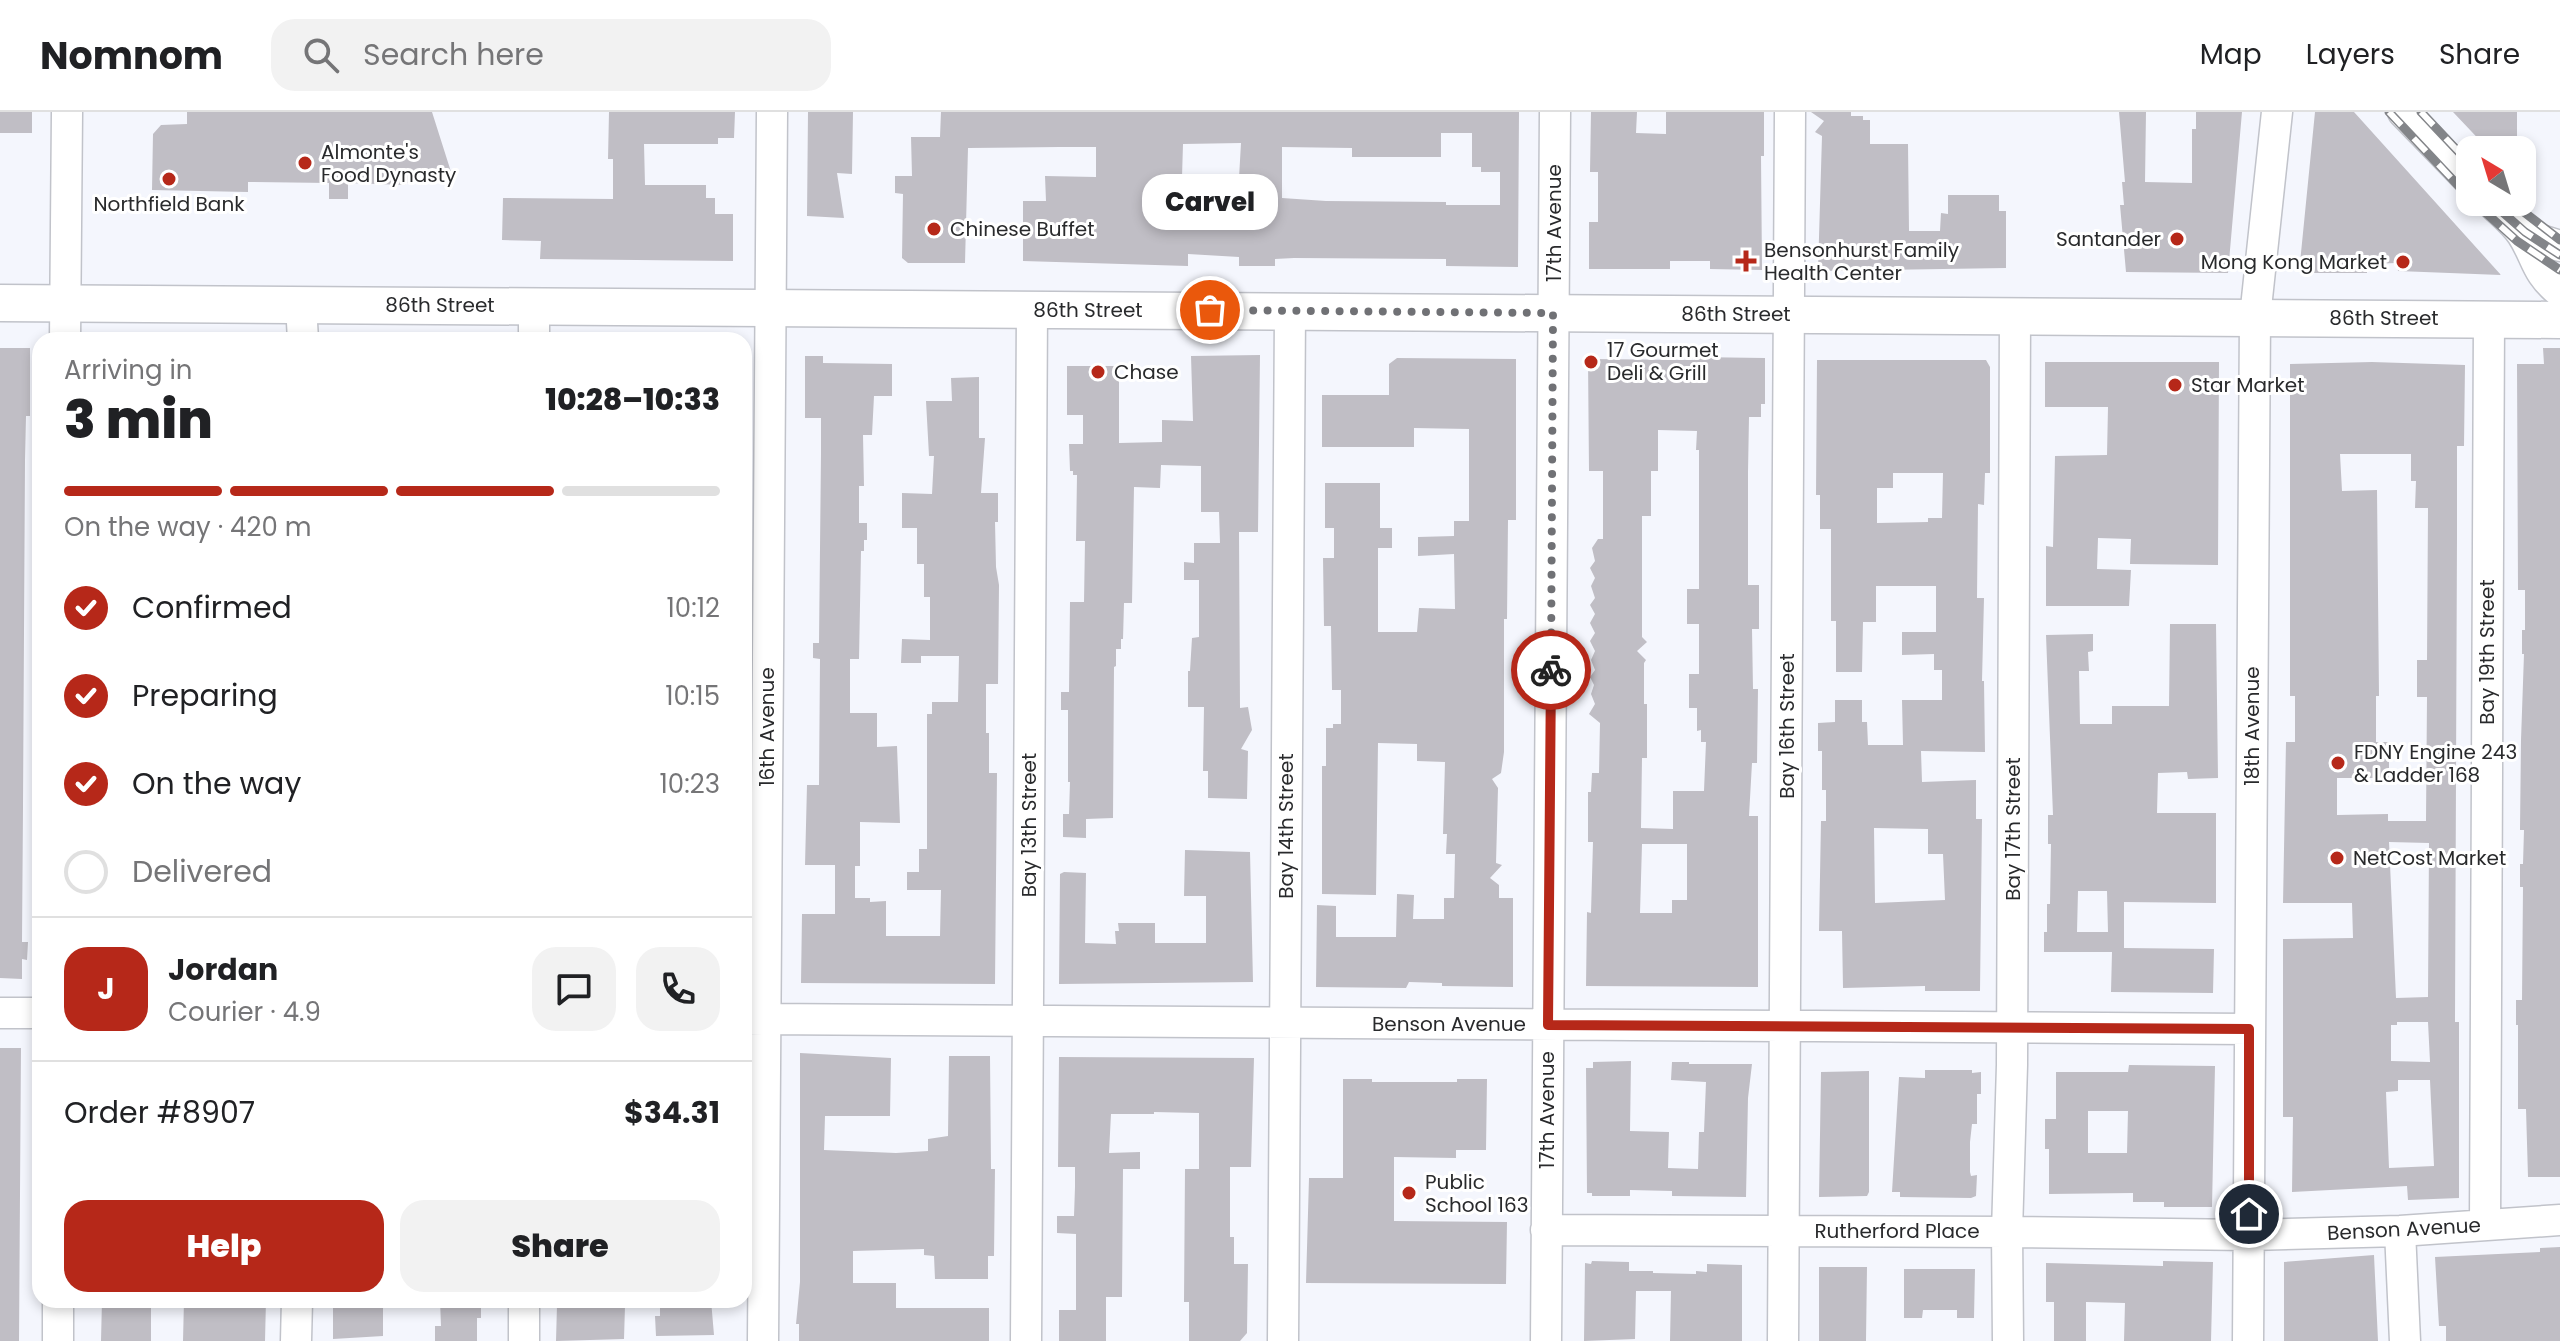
<!DOCTYPE html>
<meta charset="utf-8">
<style>
:root{--surface:#fff;--page:#f2f2f2;--text:#202124;--muted:#757577;--line:#e0e0e0;--accent:#b62819}
body{margin:0;font-family:Poppins,sans-serif;background:var(--page);color:var(--text);height:100vh;display:flex;flex-direction:column;font-size:30px;white-space:nowrap}
*{box-sizing:border-box;margin:0}
p{font-size:26px;color:var(--muted)}
.icon{flex:none;width:44px;height:44px;fill:none;stroke:currentColor;stroke-width:2;stroke-linecap:round;stroke-linejoin:round}
.map{position:relative;flex:1;overflow:hidden}
.drawer{position:absolute;left:32px;top:220px;width:720px;height:976px;display:flex;flex-direction:column;background:var(--surface);border-radius:24px;box-shadow:0 4px 12px #0003}
.drawer>*{flex:none}
.needle{width:52px;rotate:322deg}
.fabs{position:absolute;left:2456px;top:24px;display:grid;gap:16px}
.fabs a{display:grid;place-items:center;width:80px;height:80px;border-radius:16px;background:var(--surface);box-shadow:0 4px 12px #0003;font-size:40px}
.pin{position:absolute;display:grid;place-items:center;width:68px;height:68px;color:#fff;margin:-34px;border:4px solid #fff;border-radius:50%;box-shadow:0 2px 8px #0007}
.courier{position:absolute;display:grid;place-items:center;width:80px;height:80px;margin:-40px;border:6px solid #b62819;border-radius:50%;background:#fff;color:#222;box-shadow:0 2px 10px #0007}
.bubble{position:absolute;height:56px;border-radius:24px;background:var(--surface);box-shadow:0 4px 12px #0003;font-size:26px;font-weight:800;line-height:56px;text-align:center}
.head em{font-style:normal;font-weight:800}
.head div{display:flex;flex-direction:column-reverse}
.head{display:flex;align-items:center;justify-content:space-between;height:136px;padding:0 32px}
h1{font-size:52px;font-weight:800;line-height:60px}
.bar{display:grid;grid-template-columns:repeat(4,1fr);gap:12px 8px;align-content:center;height:96px;padding:0 32px}
.bar i{height:10px;border-radius:6px;background:var(--line)}
.bar .selected{background:var(--accent)}
.bar p{grid-column:span 4}
.line{display:flex;align-items:center;gap:20px;padding:0 32px;border-top:2px solid var(--line)}
.line div{flex:1}
.round{display:grid;place-items:center;flex:none;width:84px;height:84px;border-radius:24px;background:var(--page)}
ol{padding:0 32px;list-style:none}
li{display:flex;align-items:center;gap:24px;height:88px}
li p{margin-inline-start:auto}
li .icon{padding:8px;border-radius:50%;background:var(--accent);color:#fff;stroke-width:4}
li:last-child{color:var(--muted)}
li i{width:44px;height:44px;border:4px solid var(--line);border-radius:50%}
.action{display:flex;gap:16px;margin-top:auto;padding:16px 32px}
.action a{flex:1;height:92px;border-radius:24px;background:var(--accent);color:#fff;font-size:32px;font-weight:800;line-height:92px;text-align:center}
.action a+a{background:var(--page);color:var(--text)}
header{display:flex;align-items:center;gap:48px;box-sizing:border-box;height:112px;padding:0 40px;background:var(--surface);border-bottom:2px solid var(--line)}
header strong{font-size:38px}
nav{display:flex;gap:44px;margin-inline-start:auto;font-size:28px}
.search{width:560px;height:72px;background:var(--page);display:flex;align-items:center;gap:20px;box-sizing:border-box;padding:0 28px;border-radius:24px;color:var(--muted);font-size:30px}
.map>svg:first-child{display:block}
</style>
<header>
<strong>Nomnom</strong>
<div class="search"><svg class="icon" aria-label="search" viewBox="0 0 24 24"><circle cx="10" cy="10" r="6"/><path d="M15 15l6 6"/></svg>Search here</div>
<nav><a>Map</a><a>Layers</a><a>Share</a></nav>
</header>
<div class="map">
<svg width="2560" height="1229" viewBox="0 0 2560 1229">
<rect width="100%" height="100%" fill="#f4f6fd"/>
<!-- building -->
<path fill="#c0bec5" fill-rule="evenodd" d="M0,0H32V21H0Z
M187,0H432L452,63H416L405,73L348,71V87H329V71L248,70V80L152,78L153,22L161,13L187,12Z
M609,0H735L734,26H718V32H644L645,73H706V86H715V102H733V149L540,147L541,129L502,128L503,86L613,87V47H608Z
M808,0H853L852,62L837,61L844,106L807,104Z
M941,0H1519L1518,155L1446,154V147L1294,146L1275,147V154H1239V145L1188,142V154L1023,149V89H1046L1045,64L1096,65V35H1059L968,36L965,151H908L902,146L903,82L895,81V64H912L911,25H940ZM1441,21H1472V55H1481V60H1500V93H1446V90L1326,89L1282,86V35L1352,36V45H1441ZM1241,31L1239,66L1182,65L1183,32Z
M1591,0H1637L1636,21L1666,22V0H1764V44H1761L1762,158L1710,157V149H1670V157H1589V110H1598V60H1590Z
M1811,0H1851V4H1863V8H1870V32H1908L1909,119H1940L1941,101L1948,102V83H1999V99H2006V156L1818,159L1822,24L1815,20L1824,9Z
M2119,0H2146L2145,70L2192,71V17H2196V0H2242L2228,161L2126,160L2120,93H2124L2122,70H2125Z
M2315,0H2354L2501,163L2398,159L2397,151L2367,152V161H2299Z
M2453,0H2517V38H2489Z
M0,236H30V304H26L25,348L23,694L22,830H28L27,848L22,847V867L0,866Z
M2543,236H2560V1065H2528L2526,997H2518V913H2516V888H2522L2523,775H2520V752H2523L2524,718H2520L2521,628L2524,542H2522V518H2525V478H2518L2517,252H2544Z
M1260,243L1258,420H1239L1240,596L1248,595L1252,618L1241,637L1248,639L1247,687L1208,686V659H1203L1204,595H1188V559H1190L1192,526L1199,525V468H1184V450L1194,451V431H1220L1219,400H1201V354L1161,353L1160,376L1134,375L1132,491H1124L1123,527H1121V537H1116V554L1114,555L1113,706L1086,707V726L1063,725V702H1069L1070,670H1068V598H1061V580H1069L1070,490H1084L1085,429H1076L1077,363H1073V359H1070L1069,332H1083V303H1067V254H1119V331L1162,330V308L1193,309L1191,244Z
M805,244H823V251L892,252V284H874L872,323H863L864,374H859V411H867V428H864V439H861L859,547H850V601H877V635L897,634L900,711L860,710V754H855V786H870V790L886,789V824H940L941,778H907V760H919V737H927V602H932V590H958L959,544H921V551H901L902,527L930,528V485H924V452H917V416H902V381L932,382L934,344H929L926,289H952L951,266L979,265V326H985L981,381H998V410H995L996,455L999,473L998,572H986V621H989V661H997L995,872L801,871L802,802H835V753H805L807,673H819L820,547L813,546V531H819L821,342V306H805Z
M1694,245L1765,246V292H1761V305H1749L1748,360V473H1759V517H1752L1753,577H1758L1757,651H1752L1749,704H1758V875L1586,874L1587,800L1591,801L1593,730H1588V680H1591L1592,661H1599L1600,611L1589,602L1595,592L1591,582L1594,573L1590,565L1595,558L1591,548L1595,539L1590,529L1595,521L1590,511L1595,502L1590,493L1595,486L1591,474L1595,466L1590,456L1595,449L1592,436L1598,427H1603V359H1589L1588,247L1694,248ZM1658,318L1697,319L1696,338H1699V477H1687V512H1699V562H1689V596H1697V619L1701,618V630H1706L1704,679H1673V717L1641,716L1642,646H1647V592H1644V551L1646,548L1637,539L1647,530L1642,525V404H1651V359H1658ZM1642,732H1687V788H1672V801H1640Z
M1397,246L1516,247V408H1508L1507,507H1504V640L1501,661L1492,667L1498,676L1496,751L1502,753L1490,766L1499,773V786H1513V875L1442,874V871L1409,870L1406,876L1316,875L1317,793L1336,794V825H1396L1397,782L1414,783L1413,807H1444V786H1454L1455,742H1446L1447,722H1443L1445,650L1417,649V632L1378,631L1376,783L1322,782V654H1326V616H1333V612H1341V578H1332L1331,514H1324L1323,446H1334V416H1325V371H1380V416H1392V436H1378V520H1417L1419,496L1455,497L1454,442L1418,444V425L1454,424V409H1469V317L1414,316V335H1322V283H1389V252Z
M1817,248H1986L1990,255V361H1985L1984,393L1978,392L1977,486H1984L1982,569H1984L1985,640L1921,639L1922,670L1976,668V707H1982L1980,879H1925V874L1843,876L1842,819H1819L1821,709H1826V678H1822V639H1818V611L1835,610V588H1862V610H1867L1868,633H1903L1902,588H1942V558H1934V542L1902,543V520H1936V474H1876V510H1863L1862,560H1836V509H1831V417H1820V383H1816ZM1893,361H1943L1942,406H1928V410L1877,411V376H1893ZM1874,716L1928,717V742H1943L1945,788L1875,791Z
M2045,250H2219L2218,453L2130,452L2131,427L2098,426L2097,457L2131,458L2129,494H2046V434L2053,435L2055,344L2107,343L2108,295H2045Z
M2372,250L2465,253L2464,334H2457V424L2455,910H2459V1086L2408,1088L2407,1074L2292,1080L2293,1005H2283V827L2353,826L2352,791H2283L2286,630H2295V584H2290V252ZM2340,342H2411V369H2416L2415,396H2428L2427,548H2417V585H2427L2426,709H2388V702L2337,703V666H2389V630H2376V584H2379L2377,378L2342,379ZM2389,730L2429,731L2428,885L2396,886ZM2397,910H2428L2430,950L2391,949V913H2397ZM2398,968H2430L2434,1054L2389,1056L2386,980L2398,979Z
M2170,512H2216L2218,666L2188,667L2187,660L2158,661L2157,701H2216V791L2124,790V836L2214,837L2213,881L2111,880L2112,840H2044V820H2047V792H2050L2051,732H2048V703H2053L2046,523L2093,522V539L2088,540L2089,559H2079L2080,612H2112V594H2169ZM2078,779H2107L2108,820H2077Z
M1185,738L1250,740L1253,870L1059,872L1060,762L1064,760L1086,761L1085,831L1116,832L1115,819H1119L1118,811H1155V831H1206V784H1184Z
M0,936H21L19,1229H0Z
M800,941L891,946L890,1004H825L824,1038L896,1041L928,1039V1027L948,1024L949,944H990L991,1057H995L994,1144H988V1167H935L934,1144L924,1143V1137L853,1139V1171H896V1196H989V1229H799V1212H796L800,1170Z
M1059,945L1254,946L1251,1055H1230V1125H1234V1152H1248L1247,1221L1240,1229H1189V1190H1184L1185,1057H1199V1001L1154,1000V1002H1111L1109,1041L1140,1040V1057H1123L1122,1185H1106V1229H1059V1198H1076V1122L1057,1121V1104H1074L1075,1075V1055H1058Z
M1631,949L1630,1019L1669,1020L1668,1056L1698,1057L1699,1020H1704L1706,970L1671,968L1672,950H1689V952H1752L1748,986L1746,1085L1672,1084V1079L1630,1078V1084H1592V1081H1587L1586,956H1593V950Z
M2129,953L2215,954L2212,1095H2164V1090H2133V1081L2049,1082V1037H2045V1007H2056V960H2128ZM2088,999H2128L2127,1041H2088Z
M1925,958H1972V961L1981,960V982H1977V1012H1972L1970,1030V1060L1971,1064L1977,1063L1976,1084L1971,1086L1900,1085V1080H1892L1899,965L1925,966Z
M1869,959V1080L1867,1084L1819,1085L1821,960Z
M1343,967H1372V970H1457V967H1487L1486,1038H1456V1046L1394,1045V1109L1507,1110L1506,1172L1306,1171L1309,1066H1343Z
M2560,1135V1229H2446V1214H2439L2435,1145L2540,1140V1136Z
M2374,1143L2378,1229H2284V1150Z
M1592,1149L1629,1150V1159H1653V1161L1696,1162V1159L1707,1160V1152L1742,1153V1229H1670L1671,1179H1636L1635,1227L1584,1229L1585,1151L1591,1152Z
M2163,1149L2213,1150L2211,1229H2124L2125,1191L2086,1190V1229H2054V1190H2046V1151L2163,1154Z
M1819,1155H1867L1866,1229H1819Z
M1904,1157H1975L1974,1206H1957V1198H1923L1922,1206H1904Z
M102,1188H151V1229H101Z
M184,1188H266L265,1229H183Z
M333,1188H383V1224L333,1227Z
M440,1188H481V1206H477V1229H435V1214H441Z
M561,1188H611L610,1194H625L624,1227L556,1229L557,1193H561Z
M660,1188H711L714,1223L656,1224L655,1204H660Z"/>
<g fill="none" stroke-linecap="round" stroke-linejoin="round">
<defs>
<path id="minor" d="M2403,0L2470,69
M2491,90C2501,100 2514,110 2522,122C2537,145 2535,160 2560,180
M2522,122L2560,134
M301,193L303,228
M65,228L67,0
M534,228V194
M0,901H40
M744,907L2249,917
M2485,1113L2489,207
M1546,1118L2007,1120L2248,1123L2400,1119L2560,1108
M2400,1119L2405,1229
M58,1229V1188
M296,1229L297,1188
M524,1229V1188
M763,1229L772,0
M1026,1229L1032,197
M1283,1229L1290,199
M1546,1229L1555,0
M1783,1229L1790,0
M2008,1229L2007,1120L2012,953L2015,204
M2248,1229L2255,205L2277,0"/>
<path id="major" d="M0,191L2560,208"/>
</defs>
<!-- minor casing -->
<use href="#minor" stroke="#c1c3ca" stroke-width="33"/>
<!-- major casing -->
<use href="#major" stroke="#c1c3ca" stroke-width="39"/>
<!-- minor -->
<use href="#minor" stroke="#fff" stroke-width="30"/>
<!-- major -->
<use href="#major" stroke="#fff" stroke-width="36"/>
<defs>
<path id="rail" d="M2389,0L2470,86
M2421,0L2470,52
M2474,90L2517,129L2560,158
M2491,90L2525,120L2560,143
M2511,90L2560,128"/>
</defs>
<!-- rail casing -->
<use href="#rail" stroke="#838589" stroke-width="9"/>
<!-- rail -->
<use href="#rail" stroke="#fff" stroke-width="6" stroke-dasharray="18" stroke-linecap="butt"/>
</g>
<g fill="none" stroke-linecap="round" stroke-linejoin="round">
<!-- done -->
<path stroke="#707175" stroke-width="8" stroke-dasharray="0 14.4" d="M1210,198L1553,201L1551,558"/>
<!-- route -->
<path stroke="#b62819" stroke-width="10" d="M1551,558L1548,913L2249,917V1102"/>
</g>
<!-- markers -->
<g fill="#b62819" stroke="#fff" stroke-width="3">
<circle cx="305" cy="51" r="8"/>
<circle cx="169" cy="67" r="8"/>
<circle cx="934" cy="117" r="8"/>
<circle cx="2177" cy="127" r="8"/>
<path d="M1742 137h8v8h8v8h-8v8h-8v-8h-8v-8h8z"/>
<circle cx="2403" cy="150" r="8"/>
<circle cx="1591" cy="250" r="8"/>
<circle cx="1098" cy="260" r="8"/>
<circle cx="2175" cy="273" r="8"/>
<circle cx="2338" cy="651" r="8"/>
<circle cx="2337" cy="746" r="8"/>
<circle cx="1409" cy="1081" r="8"/>
</g>
<g text-anchor="middle" stroke-width="6" stroke-linejoin="round" paint-order="stroke">
<!-- poi labels -->
<g font-size="20" fill="#292a2c" stroke="#fff" text-anchor="start">
<text x="321" y="47">Almonte's<tspan x="321" dy="23">Food Dynasty</tspan></text>
<text x="169" y="99" text-anchor="middle">Northfield Bank</text>
<text x="950" y="124">Chinese Buffet</text>
<text x="2161" y="134" text-anchor="end">Santander</text>
<text x="1764" y="145">Bensonhurst Family<tspan x="1764" dy="23">Health Center</tspan></text>
<text x="2387" y="157" text-anchor="end">Mong Kong Market</text>
<text x="1607" y="245">17 Gourmet<tspan x="1607" dy="23">Deli &amp; Grill</tspan></text>
<text x="1114" y="267">Chase</text>
<text x="2191" y="280">Star Market</text>
<text x="2354" y="647">FDNY Engine 243<tspan x="2354" dy="23">&amp; Ladder 168</tspan></text>
<text x="2353" y="753">NetCost Market</text>
<text x="1425" y="1077">Public<tspan x="1425" dy="23">School 163</tspan></text>
</g>
<!-- street labels -->
<g font-size="20" fill="#292a2c" stroke="#fff">
<text transform="translate(1554 111) rotate(-90)" y="7">17th Avenue</text>
<text x="440" y="200">86th Street</text>
<text x="1088" y="205">86th Street</text>
<text x="1736" y="209">86th Street</text>
<text x="2384" y="213">86th Street</text>
<text transform="translate(2487 540) rotate(-90)" y="7">Bay 19th Street</text>
<text transform="translate(1787 614) rotate(-90)" y="7">Bay 16th Street</text>
<text transform="translate(2252 614) rotate(-90)" y="7">18th Avenue</text>
<text transform="translate(767 615) rotate(-90)" y="7">16th Avenue</text>
<text transform="translate(1029 713) rotate(-90)" y="7">Bay 13th Street</text>
<text transform="translate(1286 714) rotate(-90)" y="7">Bay 14th Street</text>
<text transform="translate(2013 717) rotate(-90)" y="7">Bay 17th Street</text>
<text x="1449" y="919">Benson Avenue</text>
<text transform="translate(1547 998) rotate(-90)" y="7">17th Avenue</text>
<text transform="translate(2404 1117) rotate(-3)" y="7">Benson Avenue</text>
<text x="1897" y="1126">Rutherford Place</text>
</g>
</g>
</svg>
<div class="fabs">
<a><svg class="needle" viewBox="-14 -14 28 28"><path d="M0-13l5 13h-10z" fill="#e53935"/><path d="M0 13l5-13h-10z" fill="#757577"/></svg></a>
</div>
<div class="pin" style="left:1210px;top:198px;background:#ea580c"><svg class="icon" aria-label="bag" viewBox="0 0 24 24"><path d="M5 8h14l-1 12H6zM9 8a3 3 0 0 1 6 0"/></svg></div>
<div class="pin" style="left:2249px;top:1102px;background:#1f2937"><svg class="icon" aria-label="home" viewBox="0 0 24 24"><path d="M3 11l9-7 9 7M6 9v11h12V9"/></svg></div>
<div class="courier" style="left:1551px;top:558px"><svg class="icon" aria-label="bike" viewBox="0 0 24 24"><circle cx="6" cy="16" r="4"/><circle cx="18" cy="16" r="4"/><path d="M6 16l4-8h5l3 8M10 8l3 8H6M13 5h3"/></svg></div>
<div class="bubble" style="left:1142px;top:62px;width:136px">Carvel</div>
<section class="drawer">
<div class="head"><div><h1>3 min</h1><p>Arriving in</p></div><em>10:28–10:33</em></div>
<div class="bar"><i class="selected"></i><i class="selected"></i><i class="selected"></i><i></i><p>On the way · 420 m</p></div>
<ol>
<li><svg class="icon" aria-label="check" viewBox="0 0 24 24"><path d="M5 12l5 5 9-10"/></svg>Confirmed<p>10:12</p></li>
<li><svg class="icon" aria-label="check" viewBox="0 0 24 24"><path d="M5 12l5 5 9-10"/></svg>Preparing<p>10:15</p></li>
<li><svg class="icon" aria-label="check" viewBox="0 0 24 24"><path d="M5 12l5 5 9-10"/></svg>On the way<p>10:23</p></li>
<li><i></i>Delivered</li>
</ol>
<div class="line" style="height:144px"><b class="round" style="background:var(--accent);color:#fff">J</b><div><b>Jordan</b><p>Courier · 4.9</p></div><a class="round"><svg class="icon" aria-label="chat" viewBox="0 0 24 24"><path d="M4 5h16v11H9l-5 4z"/></svg></a><a class="round"><svg class="icon" aria-label="phone" viewBox="0 0 24 24"><path d="M5 4h4l2 5-3 2q2 4 5 5l2-3 5 2v4C11 20 4 13 5 4z"/></svg></a></div>
<div class="line" style="height:104px"><div>Order #8907</div><b>$34.31</b></div>
<div class="action"><a>Help</a><a>Share</a></div>
</section>
</div>
